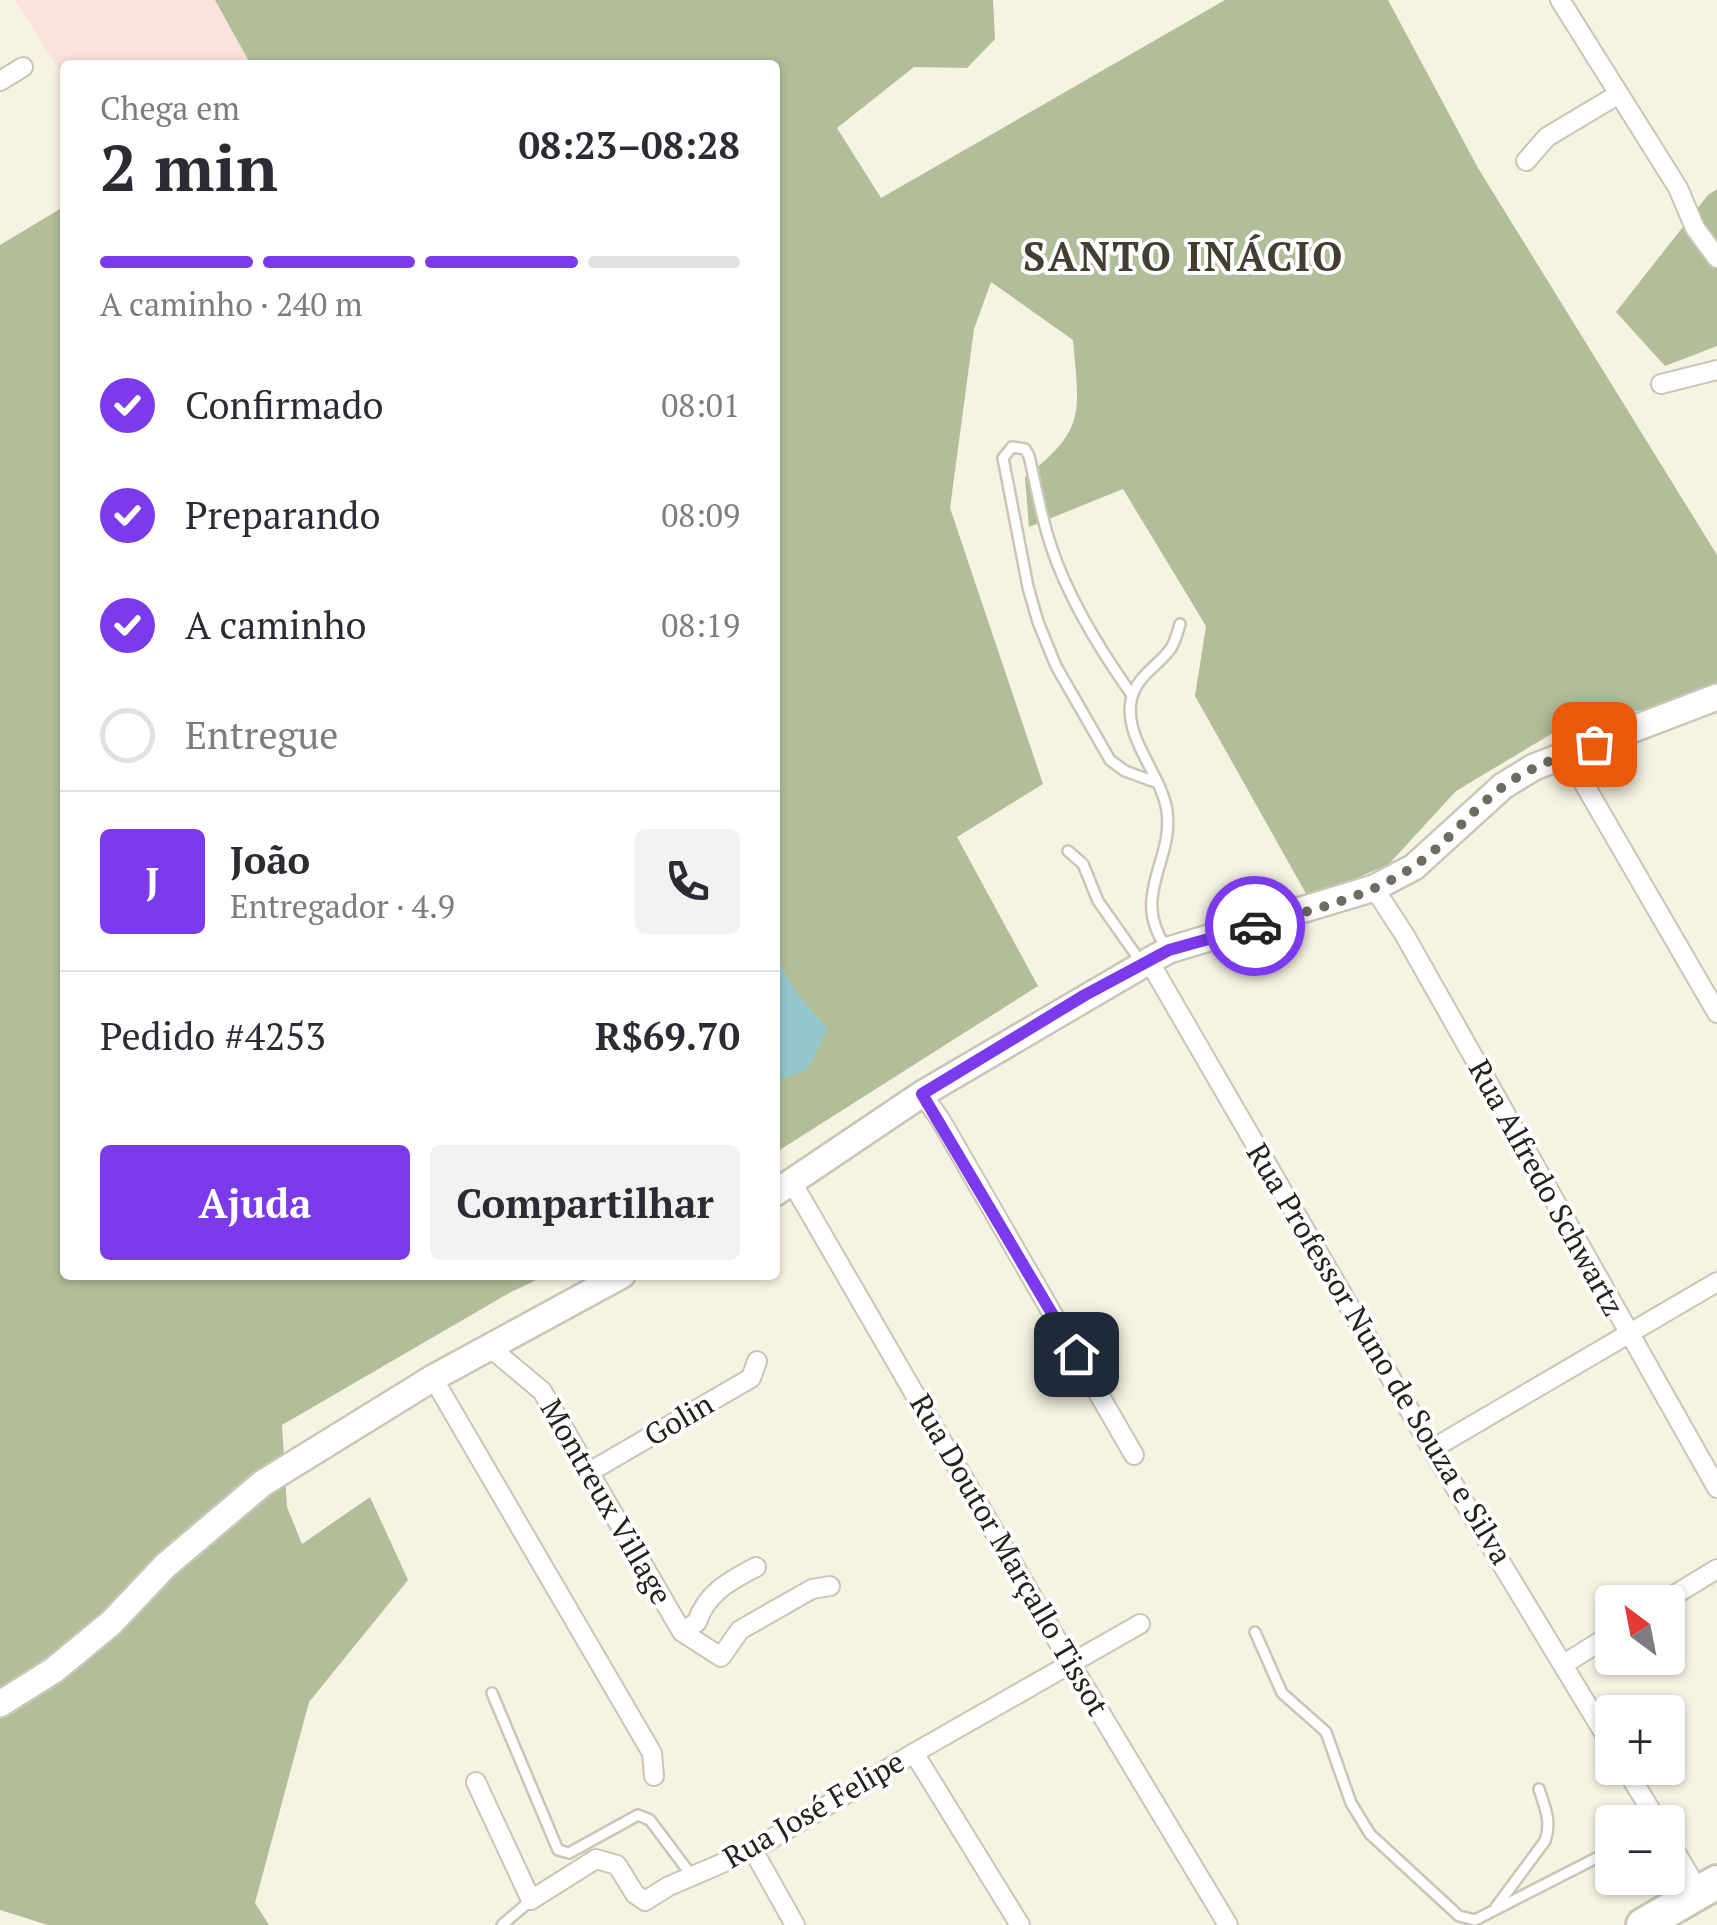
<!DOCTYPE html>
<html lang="pt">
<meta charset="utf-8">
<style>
:root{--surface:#fff;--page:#f2f2f3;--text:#2b2b33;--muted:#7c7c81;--line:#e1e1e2;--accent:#7c3aed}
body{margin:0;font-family:"PT Serif",serif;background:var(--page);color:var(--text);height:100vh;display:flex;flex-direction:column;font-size:38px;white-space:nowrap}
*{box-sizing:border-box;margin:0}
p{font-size:32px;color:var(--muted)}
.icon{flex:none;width:55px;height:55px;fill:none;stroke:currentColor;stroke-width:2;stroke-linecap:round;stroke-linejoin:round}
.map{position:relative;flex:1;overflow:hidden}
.panel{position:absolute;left:60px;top:60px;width:720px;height:1220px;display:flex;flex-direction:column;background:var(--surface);border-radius:10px;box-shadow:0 2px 8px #0004}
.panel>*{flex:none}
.needle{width:65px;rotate:328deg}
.controls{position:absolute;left:1595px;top:1585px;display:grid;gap:20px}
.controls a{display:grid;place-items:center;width:90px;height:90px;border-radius:10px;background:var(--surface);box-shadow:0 2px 8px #0004;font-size:50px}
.pin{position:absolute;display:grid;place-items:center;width:85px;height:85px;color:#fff;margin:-42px;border-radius:20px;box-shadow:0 5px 15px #0006}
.courier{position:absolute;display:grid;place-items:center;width:100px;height:100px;margin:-50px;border:8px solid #7c3aed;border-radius:50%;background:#fff;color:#222;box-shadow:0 2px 12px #0007}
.head em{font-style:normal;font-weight:800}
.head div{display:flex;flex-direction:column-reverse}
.head{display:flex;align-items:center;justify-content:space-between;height:170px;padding:0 40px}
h1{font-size:65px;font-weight:800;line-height:75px}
.bar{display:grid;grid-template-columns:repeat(4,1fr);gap:15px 10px;align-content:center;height:120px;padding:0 40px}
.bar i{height:12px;border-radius:8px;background:var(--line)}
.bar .selected{background:var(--accent)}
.bar p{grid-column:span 4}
.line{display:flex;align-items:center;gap:25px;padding:0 40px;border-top:2px solid var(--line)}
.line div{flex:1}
.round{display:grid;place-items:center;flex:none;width:105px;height:105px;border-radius:10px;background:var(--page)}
ol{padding:0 40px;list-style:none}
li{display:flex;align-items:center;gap:30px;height:110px}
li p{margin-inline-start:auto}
li .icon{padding:10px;border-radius:50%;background:var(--accent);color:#fff;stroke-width:4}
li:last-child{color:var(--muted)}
li i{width:55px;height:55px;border:5px solid var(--line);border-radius:50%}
.button{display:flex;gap:20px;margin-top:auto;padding:20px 40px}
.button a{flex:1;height:115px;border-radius:10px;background:var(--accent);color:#fff;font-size:40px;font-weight:800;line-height:115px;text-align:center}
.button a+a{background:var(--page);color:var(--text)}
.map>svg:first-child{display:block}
</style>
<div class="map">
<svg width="1717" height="1925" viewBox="0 0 1717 1925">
<rect width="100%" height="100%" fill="#f7f3e3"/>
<!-- education -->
<path fill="#fbe2da" d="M15,0H215L251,65H65V79Z"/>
<!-- forest -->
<path fill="#b1be99" d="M215,0H993L995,39L967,68L914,67L837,128L881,198L1225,0H1388L1478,168L1717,555V684L1674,703L1563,727L1456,791L1389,864L1309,899L1195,696L1206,626L1123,489L1029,527L1025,477C1087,429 1079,413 1073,340L991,282L974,329L950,508L1043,784L957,837L1038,986L775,1153V65H251Z
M1717,189V346L1665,366L1616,312L1708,195Z
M65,206V1275H547L511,1292L282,1425L287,1507L302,1544L370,1497L408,1580L309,1702L255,1903L269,1925H48L0,1910V245Z"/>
<!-- water -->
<path fill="#95c7cd" d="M775,956L796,992L828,1029L807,1070L775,1081Z"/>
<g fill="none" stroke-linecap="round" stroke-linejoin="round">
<defs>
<path id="lane" d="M1132,695C1100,650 1068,598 1051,546C1041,517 1036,485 1029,456L1025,449L1012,447L1003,458L1028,587L1038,622L1056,666L1110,760L1125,771L1155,782
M1068,851L1083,864L1098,901L1141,962
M1166,947C1130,896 1174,861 1167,811C1162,775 1124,739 1131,701C1135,678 1155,668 1168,652C1175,645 1177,633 1180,624
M1255,1632L1282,1693L1326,1732L1351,1803L1370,1834L1459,1916L1475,1920L1612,1850
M492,1693L558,1850L569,1853L638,1815L650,1820L692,1876
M1496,1907L1545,1841C1552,1822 1545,1808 1539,1789
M502,1925L530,1901"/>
<path id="street" d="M1560,0L1678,188L1695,228L1717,258
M0,81L23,67
M1526,161L1547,137L1619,94
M1661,384L1717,370
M1563,756L1576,770L1717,1013
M1374,888L1404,934L1717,1488
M1149,961L1432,1449L1612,1746
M922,1094L940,1119L1134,1455
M793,1184L1071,1664L1228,1925
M494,1344L499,1355L542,1391L682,1632L721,1657L740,1630L812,1589L830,1586
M433,1378L652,1753L654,1776
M1432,1449L1717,1282
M591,1471L751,1378L757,1361
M1663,1602L1717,1569
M682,1632L697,1622C707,1592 730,1581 756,1567
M1564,1664L1612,1634
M914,1753L1020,1925
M1625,1768L1658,1822
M476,1782L531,1900L596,1859L617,1865L635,1894L645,1901L669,1886L753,1850L914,1753L1140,1624
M1668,1839L1699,1892
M753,1850L795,1925"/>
<path id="secondary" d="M775,1193L922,1094L1149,961L1169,950L1374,888L1414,867L1503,786L1534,767L1717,697
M0,1704L54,1670L111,1623L166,1565L263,1483L433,1378L622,1275"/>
<path id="highway" d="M1643,1925L1717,1882"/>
</defs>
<!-- lane casing -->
<use href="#lane" stroke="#cac6b7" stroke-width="14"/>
<!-- street casing -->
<use href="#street" stroke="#cac6b7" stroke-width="22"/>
<!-- secondary casing -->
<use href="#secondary" stroke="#cac6b7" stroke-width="30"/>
<!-- highway casing -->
<use href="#highway" stroke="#cac6b7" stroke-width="38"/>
<!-- lane -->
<use href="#lane" stroke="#fff" stroke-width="9"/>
<!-- street -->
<use href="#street" stroke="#fff" stroke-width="18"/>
<!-- secondary -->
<use href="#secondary" stroke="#fff" stroke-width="25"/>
<!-- highway -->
<use href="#highway" stroke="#fff" stroke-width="32"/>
</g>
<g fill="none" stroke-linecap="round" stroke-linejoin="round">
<!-- done -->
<path stroke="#6e6b62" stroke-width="10" stroke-dasharray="0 18" d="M1255,926C1307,911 1368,898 1413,867C1446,845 1471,810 1504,786C1531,766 1563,756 1594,744"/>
<!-- route -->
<path stroke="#7c3aed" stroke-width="12" d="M1076,1354L922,1094L1085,995L1169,950L1255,926"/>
</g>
<g text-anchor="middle" stroke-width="8" stroke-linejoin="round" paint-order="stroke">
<!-- street labels -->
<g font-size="30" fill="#24221c" stroke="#fff">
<text transform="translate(1546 1188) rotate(61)" y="10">Rua Alfredo Schwartz</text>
<text transform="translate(1379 1354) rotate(59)" y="10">Rua Professor Nuno de Souza e Silva</text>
<text transform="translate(679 1420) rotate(-30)" y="10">Golin</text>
<text transform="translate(606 1502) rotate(60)" y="10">Montreux Village</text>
<text transform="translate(1009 1555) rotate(60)" y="10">Rua Doutor Marçallo Tissot</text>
<text transform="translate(814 1810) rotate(-30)" y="10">Rua José Felipe</text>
</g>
<!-- district labels -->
<g font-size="40" font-weight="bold" letter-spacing="2.5" fill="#423e32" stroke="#fff">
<text x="1184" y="271">SANTO INÁCIO</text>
</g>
</g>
</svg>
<div class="controls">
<a><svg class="needle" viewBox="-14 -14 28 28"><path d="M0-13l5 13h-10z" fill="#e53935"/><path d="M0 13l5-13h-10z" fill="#7c7c81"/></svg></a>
<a>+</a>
<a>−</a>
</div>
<div class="pin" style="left:1594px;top:744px;background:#ea580c"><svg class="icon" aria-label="bag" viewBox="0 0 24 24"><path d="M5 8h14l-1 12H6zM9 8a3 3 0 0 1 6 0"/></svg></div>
<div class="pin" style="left:1076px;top:1354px;background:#1f2937"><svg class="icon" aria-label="home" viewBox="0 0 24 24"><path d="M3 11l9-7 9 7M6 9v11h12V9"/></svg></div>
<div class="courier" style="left:1255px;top:926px"><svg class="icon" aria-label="car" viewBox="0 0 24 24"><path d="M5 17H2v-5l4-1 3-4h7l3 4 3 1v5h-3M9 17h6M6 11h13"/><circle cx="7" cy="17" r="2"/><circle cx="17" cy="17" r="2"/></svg></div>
<section class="panel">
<div class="head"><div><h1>2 min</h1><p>Chega em</p></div><em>08:23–08:28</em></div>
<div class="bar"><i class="selected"></i><i class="selected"></i><i class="selected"></i><i></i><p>A caminho · 240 m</p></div>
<ol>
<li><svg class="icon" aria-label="check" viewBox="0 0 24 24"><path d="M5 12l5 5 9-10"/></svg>Confirmado<p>08:01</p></li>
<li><svg class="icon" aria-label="check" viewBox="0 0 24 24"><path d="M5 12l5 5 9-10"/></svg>Preparando<p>08:09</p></li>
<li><svg class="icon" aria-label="check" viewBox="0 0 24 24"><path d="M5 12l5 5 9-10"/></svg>A caminho<p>08:19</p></li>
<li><i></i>Entregue</li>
</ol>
<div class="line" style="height:180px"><b class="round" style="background:var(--accent);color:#fff">J</b><div><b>João</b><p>Entregador · 4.9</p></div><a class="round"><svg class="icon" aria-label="phone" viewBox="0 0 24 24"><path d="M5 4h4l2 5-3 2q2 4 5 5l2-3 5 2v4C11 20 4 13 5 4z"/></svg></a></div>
<div class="line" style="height:130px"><div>Pedido #4253</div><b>R$69.70</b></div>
<div class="button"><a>Ajuda</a><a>Compartilhar</a></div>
</section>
</div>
